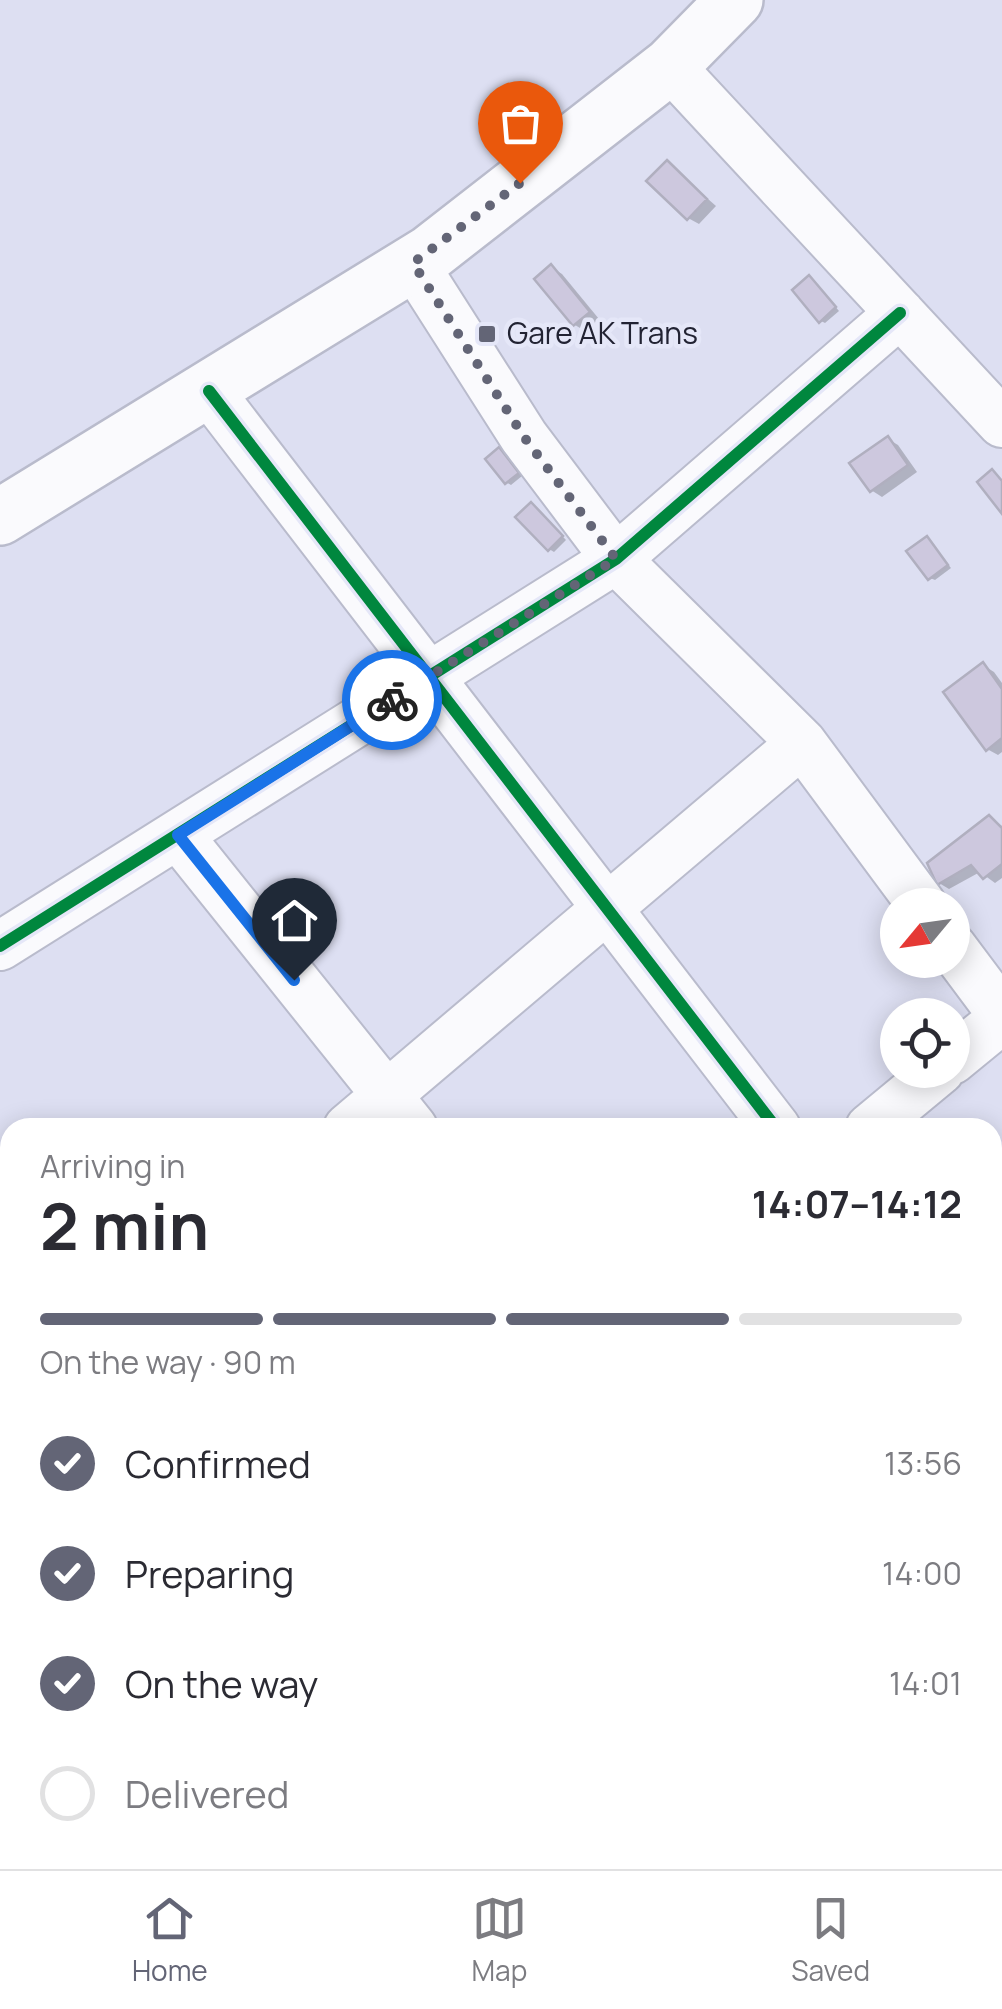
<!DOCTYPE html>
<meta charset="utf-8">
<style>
:root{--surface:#fff;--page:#f2f2f3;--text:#2b2b33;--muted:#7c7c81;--line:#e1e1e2;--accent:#636576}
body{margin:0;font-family:Manrope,sans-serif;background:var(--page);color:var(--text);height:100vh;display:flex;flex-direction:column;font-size:38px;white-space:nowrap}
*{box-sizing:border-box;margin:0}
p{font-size:32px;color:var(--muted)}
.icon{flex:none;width:55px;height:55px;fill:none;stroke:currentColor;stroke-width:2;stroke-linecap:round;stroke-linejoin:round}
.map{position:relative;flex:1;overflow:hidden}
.details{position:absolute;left:0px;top:1118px;width:1002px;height:752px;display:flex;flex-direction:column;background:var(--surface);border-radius:30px 30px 0 0;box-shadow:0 5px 25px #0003}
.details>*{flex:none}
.needle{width:65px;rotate:241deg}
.buttons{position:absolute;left:880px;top:888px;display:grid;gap:20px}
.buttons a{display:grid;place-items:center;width:90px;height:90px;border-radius:50%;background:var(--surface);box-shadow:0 5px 25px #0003;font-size:50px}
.pin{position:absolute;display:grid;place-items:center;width:85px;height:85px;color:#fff;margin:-102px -42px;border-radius:50% 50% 50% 0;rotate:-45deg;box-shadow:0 0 10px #0007}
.pin .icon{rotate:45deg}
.courier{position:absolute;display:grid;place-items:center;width:100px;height:100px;margin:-50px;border:8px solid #1a73e8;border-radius:50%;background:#fff;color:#222;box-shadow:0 2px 12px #0007}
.headline em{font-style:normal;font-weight:700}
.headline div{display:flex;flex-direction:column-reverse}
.headline{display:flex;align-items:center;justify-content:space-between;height:170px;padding:0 40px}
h1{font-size:65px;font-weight:700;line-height:75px}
.bar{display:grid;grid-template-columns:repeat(4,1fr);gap:15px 10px;align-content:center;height:120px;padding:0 40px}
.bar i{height:12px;border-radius:8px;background:var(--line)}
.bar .active{background:var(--accent)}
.bar p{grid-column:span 4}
ol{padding:0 40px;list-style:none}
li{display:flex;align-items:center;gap:30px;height:110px}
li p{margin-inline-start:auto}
li .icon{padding:10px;border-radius:50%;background:var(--accent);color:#fff;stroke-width:4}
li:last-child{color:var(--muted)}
li i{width:55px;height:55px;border:5px solid var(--line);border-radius:50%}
.menu{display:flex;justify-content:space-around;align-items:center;height:140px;border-top:2px solid var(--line);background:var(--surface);font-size:28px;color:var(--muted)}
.menu a{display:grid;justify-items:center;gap:5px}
.menu .active{color:var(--accent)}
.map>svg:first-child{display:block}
</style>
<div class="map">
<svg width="1002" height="1869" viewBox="0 0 1002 1869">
<rect width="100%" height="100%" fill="#dddff2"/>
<!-- shadow -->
<path fill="#0003" d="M667,163L716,206L699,224L688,218Z
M551,267L562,274L599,319L585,331L575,325Z
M814,281L839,311L825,323L821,321Z
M888,439L898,445L917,472L882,497L871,490Z
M499,450L522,476L511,485L506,482Z
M536,508L566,540L554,552L549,549Z
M927,539L951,568L935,580L930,578Z
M983,665L994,672L1002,683V752L998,755L987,749Z
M989,818L1002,826V878L995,883L980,872L949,889L939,883Z
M992,1313L1002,1324V1330L992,1338Z
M134,1860L143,1869H122Z
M357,1860H378L369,1867Z
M704,1860L715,1865L718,1869H694Z"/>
<!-- building -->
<path fill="#cdc8de" stroke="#b0afbf" stroke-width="2.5" d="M667,160L707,199L687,220L646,181Z
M551,264L590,312L573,326L534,279Z
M809,275L836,307L819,323L792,290Z
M888,436L908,465L870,492L849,463Z
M499,447L519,473L505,484L485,459Z
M992,469L1002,481V514L977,482Z
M531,502L563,536L548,551L515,517Z
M927,536L948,565L928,580L906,551Z
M983,662L1002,689V738L986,751L943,692Z
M989,815L1002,828V864L983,879L971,865L937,885L927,863Z
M1002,1844V1869H987L981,1860H992V1851Z"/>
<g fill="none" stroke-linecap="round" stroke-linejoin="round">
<defs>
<path id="minor" d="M670,66L1002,423
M413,263L524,437L616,559L802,743L922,905
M209,391L776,1128
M178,835L413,1128
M0,946L616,559L900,313
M952,947L1002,1014
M952,1060L1002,1019
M348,1128L802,743
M870,1128L940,1070
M992,1409L1002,1421
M0,1423L10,1414
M0,1517L10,1529
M992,1792L1002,1784
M0,1842L10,1834
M293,1860L301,1869
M416,1869L427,1860
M900,1869L911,1860"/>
<path id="major" d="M0,517L430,253L670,66L735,0"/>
</defs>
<!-- minor casing -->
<use href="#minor" stroke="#b9bbcc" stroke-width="52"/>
<!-- major casing -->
<use href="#major" stroke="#b9bbcc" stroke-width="60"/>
<!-- minor -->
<use href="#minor" stroke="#fafafd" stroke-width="48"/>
<!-- major -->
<use href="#major" stroke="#fafafd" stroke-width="55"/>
<defs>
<path id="cycleway" d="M209,391L776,1128
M0,946L616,559L900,313"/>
</defs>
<!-- cycleway casing -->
<use href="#cycleway" stroke="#e5e7f8" stroke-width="19"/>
<!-- cycleway -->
<use href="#cycleway" stroke="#00873e" stroke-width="12"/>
</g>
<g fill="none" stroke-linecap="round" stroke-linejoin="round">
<!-- done -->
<path stroke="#636576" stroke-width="10" stroke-dasharray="0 18" d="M392,700L616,559L524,437L413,263L520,183"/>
<!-- route -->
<path stroke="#1a73e8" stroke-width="12" d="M294,980L178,835L392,700"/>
</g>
<!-- markers -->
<rect fill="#636576" stroke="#e5e7f8" stroke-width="4" x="477" y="324" width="20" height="20" rx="5"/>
<g text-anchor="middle" stroke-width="9" stroke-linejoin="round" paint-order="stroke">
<!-- poi labels -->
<g font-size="30" fill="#222333" stroke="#e5e7f8" text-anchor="start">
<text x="507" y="344">Gare AK Trans</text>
</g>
</g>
</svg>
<div class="buttons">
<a><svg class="needle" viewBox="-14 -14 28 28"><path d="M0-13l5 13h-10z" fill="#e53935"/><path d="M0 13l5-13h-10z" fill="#7c7c81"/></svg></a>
<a><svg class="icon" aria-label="locate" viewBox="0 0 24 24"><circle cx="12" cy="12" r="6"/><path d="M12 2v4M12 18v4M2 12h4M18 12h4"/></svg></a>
</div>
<div class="pin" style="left:520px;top:183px;background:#ea580c"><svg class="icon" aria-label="bag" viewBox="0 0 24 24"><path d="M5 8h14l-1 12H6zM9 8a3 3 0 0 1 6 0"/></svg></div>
<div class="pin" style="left:294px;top:980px;background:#1f2937"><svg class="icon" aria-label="home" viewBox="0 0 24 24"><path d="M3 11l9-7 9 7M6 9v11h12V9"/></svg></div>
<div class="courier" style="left:392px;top:700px"><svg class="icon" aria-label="bike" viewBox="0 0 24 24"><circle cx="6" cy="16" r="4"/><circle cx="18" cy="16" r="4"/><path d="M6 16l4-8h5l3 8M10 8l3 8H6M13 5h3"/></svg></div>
<section class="details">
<div class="headline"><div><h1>2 min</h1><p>Arriving in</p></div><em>14:07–14:12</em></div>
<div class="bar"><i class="active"></i><i class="active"></i><i class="active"></i><i></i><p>On the way · 90 m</p></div>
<ol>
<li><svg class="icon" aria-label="check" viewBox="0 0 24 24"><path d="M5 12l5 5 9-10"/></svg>Confirmed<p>13:56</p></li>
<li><svg class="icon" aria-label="check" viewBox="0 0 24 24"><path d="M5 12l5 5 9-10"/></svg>Preparing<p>14:00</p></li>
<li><svg class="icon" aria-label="check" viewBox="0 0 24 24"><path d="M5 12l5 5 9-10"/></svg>On the way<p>14:01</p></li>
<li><i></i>Delivered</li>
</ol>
</section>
</div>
<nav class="menu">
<a class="active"><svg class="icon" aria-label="home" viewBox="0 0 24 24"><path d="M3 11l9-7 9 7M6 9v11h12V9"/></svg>Home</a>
<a><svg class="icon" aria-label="map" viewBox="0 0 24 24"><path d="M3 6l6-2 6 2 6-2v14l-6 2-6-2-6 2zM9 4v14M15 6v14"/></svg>Map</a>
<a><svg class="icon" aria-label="saved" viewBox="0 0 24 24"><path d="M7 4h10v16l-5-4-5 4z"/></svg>Saved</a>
</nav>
